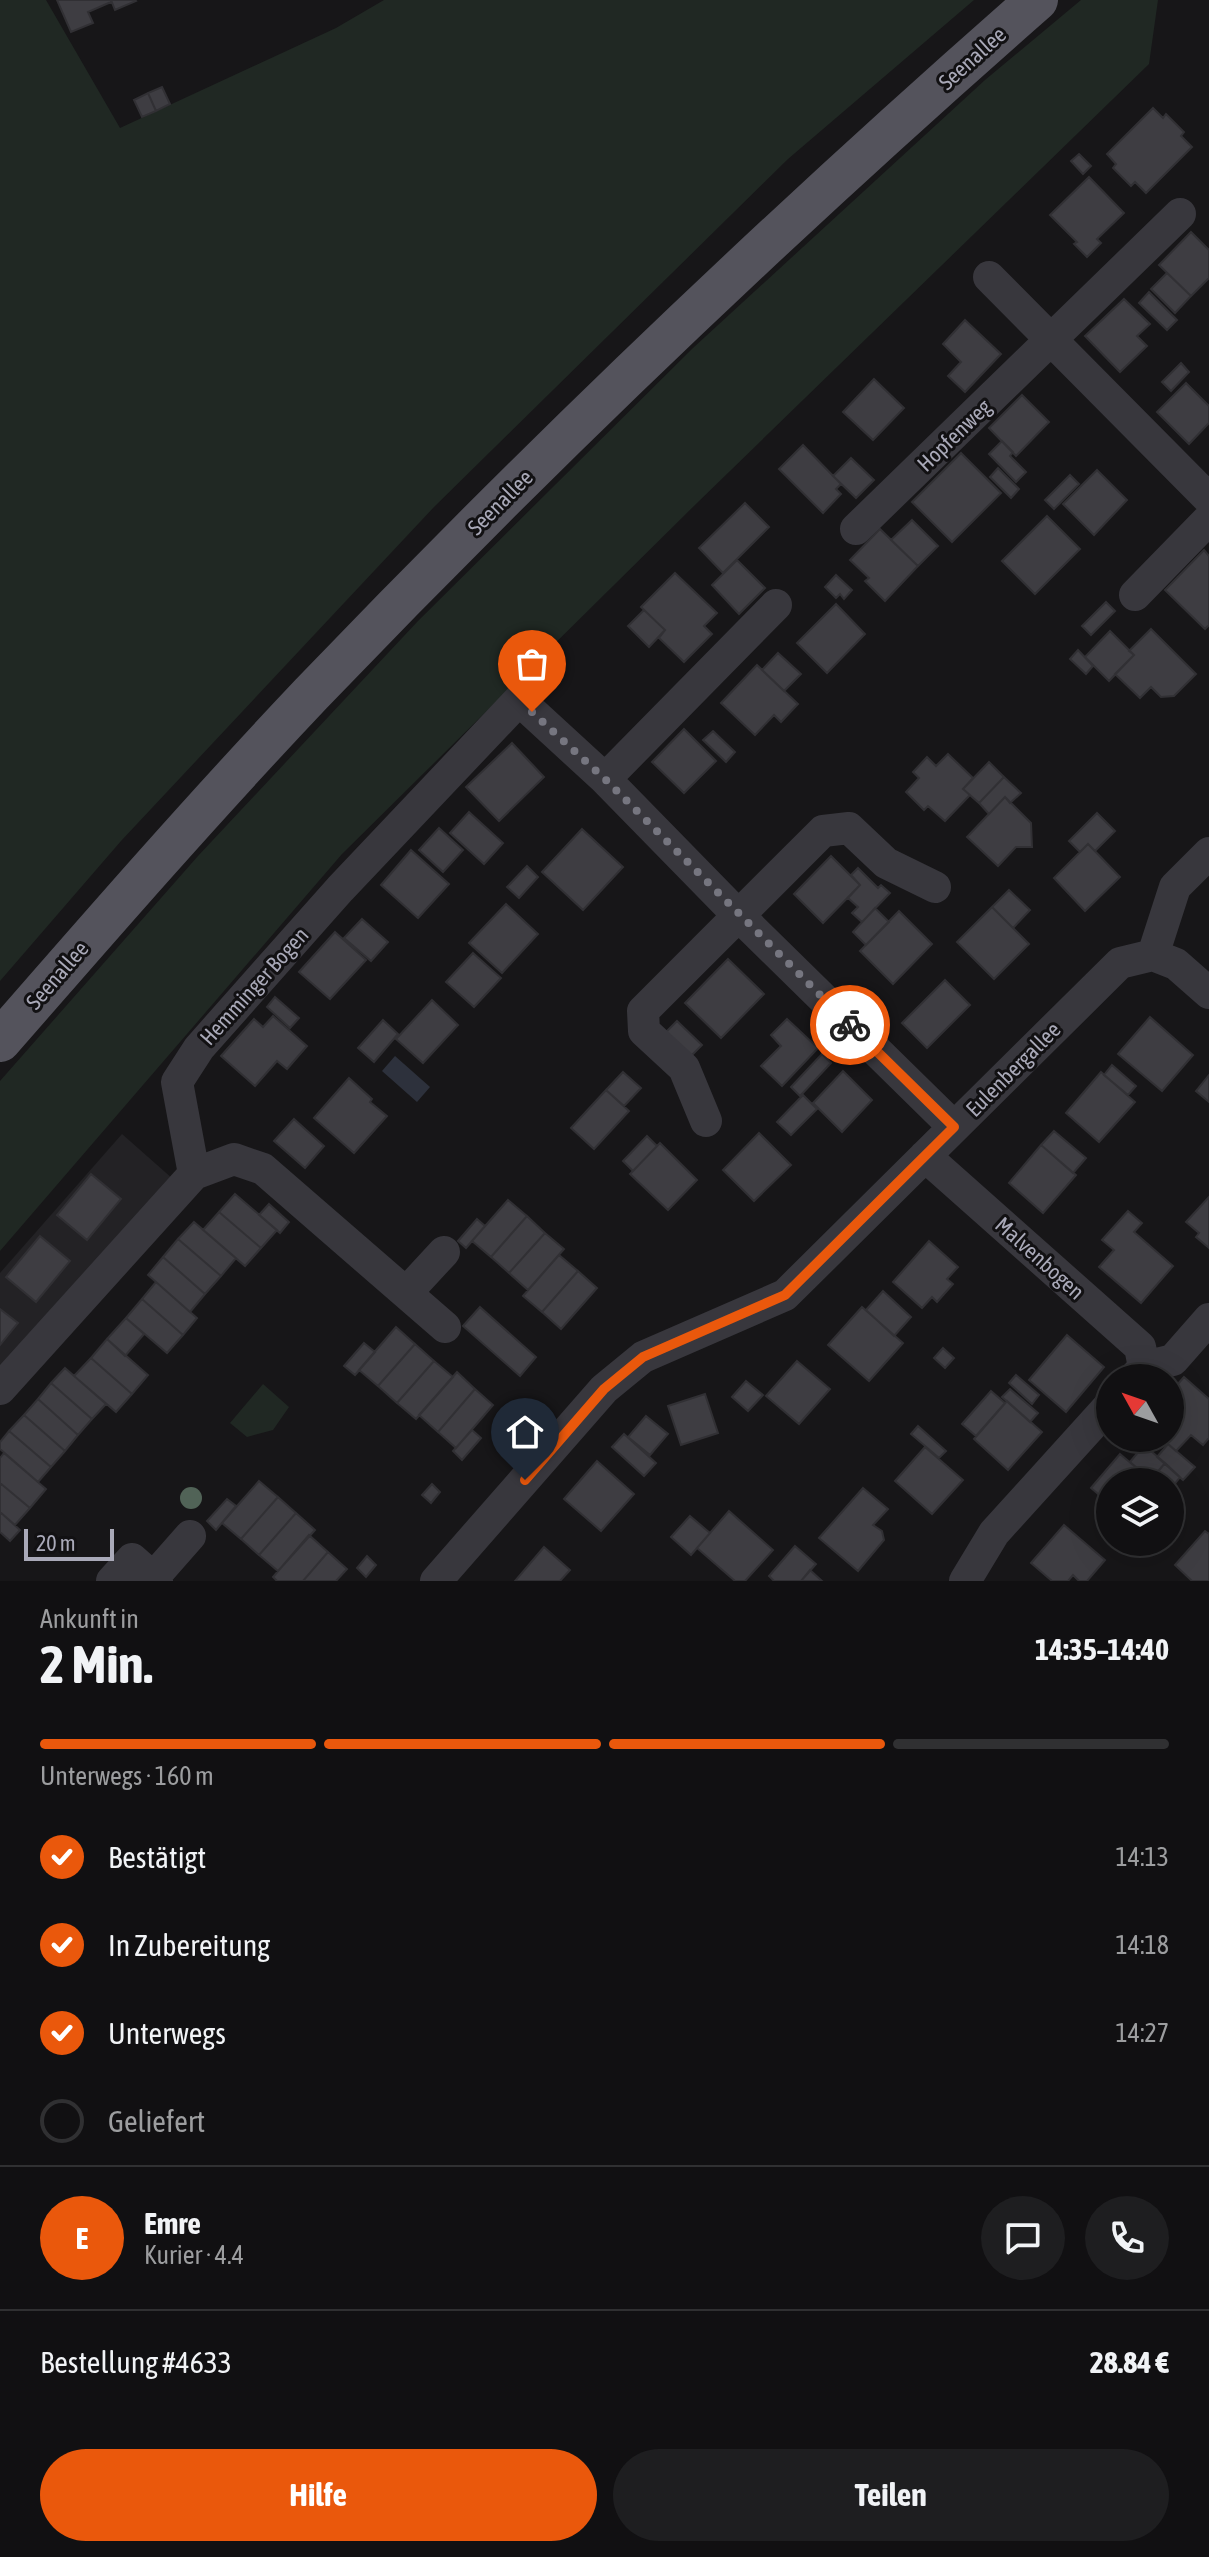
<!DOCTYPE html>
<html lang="de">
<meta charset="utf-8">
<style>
:root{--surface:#111012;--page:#1e1e20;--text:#f1f3f6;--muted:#9c9d9f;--line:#303032;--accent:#ea580c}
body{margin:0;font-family:"Asap Condensed",sans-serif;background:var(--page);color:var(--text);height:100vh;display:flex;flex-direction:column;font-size:30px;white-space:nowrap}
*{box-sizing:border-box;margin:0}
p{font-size:26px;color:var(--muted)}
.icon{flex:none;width:44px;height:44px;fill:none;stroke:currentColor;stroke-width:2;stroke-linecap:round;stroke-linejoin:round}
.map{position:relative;height:1581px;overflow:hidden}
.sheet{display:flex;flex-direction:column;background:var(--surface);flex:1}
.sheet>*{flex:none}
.needle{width:52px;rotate:310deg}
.fabs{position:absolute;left:1096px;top:1364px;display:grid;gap:16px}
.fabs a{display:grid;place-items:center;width:88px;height:88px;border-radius:50%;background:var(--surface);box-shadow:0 8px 32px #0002,0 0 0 2px var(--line);font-size:40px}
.scale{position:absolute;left:24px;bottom:20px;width:90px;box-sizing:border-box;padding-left:8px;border:4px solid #a9a9b8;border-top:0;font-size:22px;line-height:28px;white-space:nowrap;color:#a9a9b8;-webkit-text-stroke:6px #121113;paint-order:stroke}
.pin{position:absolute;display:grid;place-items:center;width:68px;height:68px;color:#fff;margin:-82px -34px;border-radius:50% 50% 50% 0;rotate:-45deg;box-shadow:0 0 8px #0007}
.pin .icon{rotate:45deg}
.courier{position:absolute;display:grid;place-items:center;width:80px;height:80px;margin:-40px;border:6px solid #ea580c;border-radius:50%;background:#fff;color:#222;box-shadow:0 2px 10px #0007}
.summary em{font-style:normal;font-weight:700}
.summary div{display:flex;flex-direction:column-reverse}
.summary{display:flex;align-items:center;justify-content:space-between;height:136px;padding:0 40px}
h1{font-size:52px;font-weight:700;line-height:60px}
.bar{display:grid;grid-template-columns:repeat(4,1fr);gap:12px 8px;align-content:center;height:96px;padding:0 40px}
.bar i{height:10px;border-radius:6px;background:var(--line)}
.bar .on{background:var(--accent)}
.bar p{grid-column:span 4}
.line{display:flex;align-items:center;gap:20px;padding:0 40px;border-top:2px solid var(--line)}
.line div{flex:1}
.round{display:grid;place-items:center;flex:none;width:84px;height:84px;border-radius:42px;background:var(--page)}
ol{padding:0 40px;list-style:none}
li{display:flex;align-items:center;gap:24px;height:88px}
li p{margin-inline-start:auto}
li .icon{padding:8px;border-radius:50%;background:var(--accent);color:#fff;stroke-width:4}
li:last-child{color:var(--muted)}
li i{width:44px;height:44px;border:4px solid var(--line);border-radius:50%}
.action{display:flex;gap:16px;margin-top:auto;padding:16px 40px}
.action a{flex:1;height:92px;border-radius:48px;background:var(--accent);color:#fff;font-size:32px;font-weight:700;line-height:92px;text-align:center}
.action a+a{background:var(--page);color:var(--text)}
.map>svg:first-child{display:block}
</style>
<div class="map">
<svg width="1209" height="1581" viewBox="0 0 1209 1581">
<rect width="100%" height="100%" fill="#171618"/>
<!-- built -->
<path fill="#232225" d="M122,1134L182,1187L0,1389V1273Z"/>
<!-- green -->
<path fill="#202823" d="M0,0H46L120,128L336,28L384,0H974L788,159L434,507L121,841L0,981Z
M1081,0H1158L1149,64L697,503L342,854L0,1251V1081L198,856L418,621L693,348L985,80Z
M263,1384L289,1407L273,1430L247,1437L230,1423Z"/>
<!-- water -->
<path fill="#2d313c" d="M395,1056L430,1087L417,1102L382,1071Z"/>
<!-- building -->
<path fill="#3e3d42" stroke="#313034" stroke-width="2" d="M57,0H111V2L88,12L93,23L71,32Z
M111,0H135L136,1L115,10Z
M162,87L170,104L156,111L148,93Z
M148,93L156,111L142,117L134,100Z
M1153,108L1163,118L1166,114L1184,132L1181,136L1192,147L1146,193L1135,182L1131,186L1113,168L1116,164L1107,154Z
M1079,154L1091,166L1083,174L1071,161Z
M1089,177L1124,213L1097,239L1101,243L1087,257L1074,244L1077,242L1050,215Z
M1191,232L1209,250V278L1191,296L1159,265Z
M1167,273L1191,296L1175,313L1151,289Z
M1149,292L1177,320L1167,330L1139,303Z
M1124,299L1150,324L1137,336L1147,346L1120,372L1085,336Z
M965,320L1001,354L965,392L948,376L961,362L943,344Z
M1181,363L1189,372L1171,391L1162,382Z
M874,379L904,408L873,440L843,412Z
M1186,383L1209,406V423L1189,444L1157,412Z
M1022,395L1049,422L1016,456L989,428Z
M1002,441L1013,452L1010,456L1026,472L1016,482L989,454Z
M803,445L841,484L836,489L841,494L823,513L779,469Z
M961,453L1001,493L952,542L912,502Z
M851,458L874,480L856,498L833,476Z
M998,468L1019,489L1011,498L990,477Z
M1097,470L1127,500L1094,535L1063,504Z
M1070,475L1079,484L1054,509L1045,500Z
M745,503L769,527L723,573L699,548Z
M1047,516L1080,549L1035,594L1002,561Z
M912,520L938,546L918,566L891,540Z
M880,529L918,566L885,601L865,581L869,578L850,560Z
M1204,550L1209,556V625L1205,629L1165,590Z
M737,560L765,588L739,614L712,585Z
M675,573L717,613L704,626L712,634L684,662L659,638L665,630L641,607Z
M836,575L852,590L844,599L840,594L836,598L825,587Z
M1106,602L1115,611L1091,635L1082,626Z
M836,604L865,634L827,673L797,643Z
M644,610L665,630L649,647L628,626Z
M1151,629L1196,674L1174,696L1161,697L1151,687L1140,698L1115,674L1134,655L1129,651Z
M1110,631L1134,655L1109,681L1085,657Z
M1078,650L1093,666L1086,674L1070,659Z
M778,653L801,674L784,691L762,670Z
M757,665L798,704L781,722L774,715L755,735L721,703Z
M684,729L716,761L684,793L652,762Z
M713,731L735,752L726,762L703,740Z
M512,743L544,777L499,821L466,787Z
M948,754L973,778L963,789L970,795L945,821L928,806L924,810L906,792L919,778L913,772L927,757L936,766Z
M989,762L1004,777L979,803L963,789Z
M1004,777L1021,793L1010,803L1005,797L989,814L979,803Z
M1005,797L1031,823L1032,847H1016L998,866L967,837Z
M469,812L503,843L484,864L450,833Z
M1097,813L1115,831L1095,851L1088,844L1080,852L1069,841Z
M439,828L463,850L443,872L419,850Z
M582,829L623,867L583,910L542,872Z
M1088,844L1120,877L1085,911L1054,878Z
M411,850L449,884L418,918L381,885Z
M831,856L860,885L823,923L794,894Z
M527,866L538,877L519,898L507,887Z
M858,868L878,888L881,885L890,893L862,922L852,913L858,907L848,898L860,885L851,875Z
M1009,890L1030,910L1013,928L992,907Z
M506,904L538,934L502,973L469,943Z
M992,907L1029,944L994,979L957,942Z
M875,908L889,922L866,945L853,932Z
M899,911L932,944L893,984L860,951Z
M362,919L388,942L371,961L344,938Z
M335,932L366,960L330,999L299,972Z
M473,953L501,978L474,1007L446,982Z
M728,959L764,994L721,1038L685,1003Z
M945,980L970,1005L927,1048L902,1023Z
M275,997L299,1018L290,1028L267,1007Z
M432,1000L458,1025L423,1063L396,1039Z
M273,1016L307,1046L287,1069L277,1061L255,1086L221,1056L254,1019L263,1027Z
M1150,1017L1193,1055L1162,1091L1118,1054Z
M787,1019L818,1048L782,1086L761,1066L781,1046L771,1035Z
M383,1020L398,1034L374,1062L358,1048Z
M677,1021L702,1045L689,1058L664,1034Z
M822,1054L831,1063L800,1096L791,1087Z
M1112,1065L1136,1086L1128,1095L1104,1075Z
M843,1071L872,1100L842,1132L813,1103Z
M623,1072L641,1088L624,1106L606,1090Z
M1101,1072L1135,1102L1099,1142L1066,1113Z
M1209,1075V1102L1196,1091Z
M349,1078L372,1099L370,1102L387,1116L354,1153L314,1118Z
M606,1090L629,1111L594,1149L571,1128Z
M803,1095L817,1109L791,1135L777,1122Z
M294,1119L324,1146L305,1168L274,1141Z
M1054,1131L1086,1158L1073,1173L1041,1145Z
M759,1133L791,1165L754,1201L723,1170Z
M647,1136L657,1146L633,1171L623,1161Z
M660,1143L697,1180L668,1210L630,1174Z
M1041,1145L1076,1175L1043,1213L1009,1183Z
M91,1174L121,1199L87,1240L57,1215Z
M235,1194L277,1230L261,1248L219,1212Z
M1209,1197V1248L1196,1237L1199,1233L1186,1222Z
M508,1200L527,1216L491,1257L472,1241Z
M269,1204L289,1222L280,1233L259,1215Z
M1128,1211L1142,1223L1134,1232L1173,1266L1141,1303L1099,1267L1114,1250L1102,1240Z
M219,1212L261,1248L245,1266L203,1230Z
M527,1216L545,1233L509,1273L491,1257Z
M477,1219L485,1226L466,1248L458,1241Z
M194,1222L236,1258L221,1276L178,1239Z
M545,1233L564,1249L528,1290L509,1273Z
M40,1236L70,1261L36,1302L6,1277Z
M178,1239L221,1276L205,1294L163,1257Z
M929,1241L958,1267L947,1279L953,1284L937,1302L932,1297L922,1308L893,1282Z
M559,1255L578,1271L542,1312L523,1296Z
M163,1257L205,1294L190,1312L148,1275Z
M578,1271L597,1288L561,1329L542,1312Z
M156,1282L197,1318L183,1335L142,1299Z
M883,1291L911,1317L894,1336L866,1310Z
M142,1299L183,1335L167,1353L126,1318Z
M480,1307L536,1357L520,1376L463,1326Z
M862,1307L903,1343L869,1381L828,1345Z
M0,1309L18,1323L0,1345Z
M126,1318L144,1334L125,1356L107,1339Z
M396,1327L415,1344L378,1386L359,1370Z
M1067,1335L1104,1367L1066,1412L1029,1380Z
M107,1339L148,1375L132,1394L91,1358Z
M364,1343L375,1352L355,1375L344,1366Z
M415,1344L434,1361L397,1403L378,1386Z
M943,1348L954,1358L945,1368L934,1358Z
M91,1358L132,1394L116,1412L74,1376Z
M434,1361L453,1377L416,1419L397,1403Z
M797,1361L830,1389L799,1424L766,1396Z
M65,1368L106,1404L92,1419L51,1383Z
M457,1372L475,1389L438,1432L419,1415Z
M1016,1375L1039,1395L1032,1404L1009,1383Z
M1184,1377L1209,1399V1438L1203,1445L1191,1435L1176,1451L1161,1438H1170V1393Z
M746,1381L763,1395L748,1411L732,1397Z
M51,1383L92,1419L78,1435L38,1399Z
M475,1389L493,1405L456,1448L438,1432Z
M1010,1389L1038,1413L1030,1422L1002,1397Z
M991,1391L1005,1403L976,1436L962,1424Z
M705,1394L718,1433L681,1445L668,1406Z
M38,1399L78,1435L65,1451L24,1415Z
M1007,1401L1042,1432L1008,1470L974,1439Z
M24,1415L65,1451L51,1467L9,1431Z
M646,1416L668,1434L650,1455L628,1437Z
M918,1426L946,1451L939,1458L911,1434Z
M472,1430L481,1438L462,1460L453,1451Z
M9,1431L51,1467L38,1482L0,1449V1442Z
M624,1434L656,1463L644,1476L612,1447Z
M1168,1444L1195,1467L1183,1480L1157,1457Z
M1144,1445L1165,1463L1151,1480L1130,1462Z
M925,1447L963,1480L932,1514L895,1481Z
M4,1453L46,1489L30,1508L0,1483V1458Z
M1120,1454L1151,1480L1149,1482H1110V1504L1091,1488Z
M597,1461L634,1494L601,1531L564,1499Z
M1165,1463L1180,1477L1170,1490V1482H1165L1156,1474Z
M259,1481L278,1497L241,1539L222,1523Z
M0,1483L30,1508L15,1525L0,1512Z
M432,1484L440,1492L431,1503L422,1495Z
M863,1488L888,1509L873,1525L882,1531L884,1540L858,1571L819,1538Z
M278,1497L296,1513L259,1555L241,1539Z
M227,1499L236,1506L216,1530L207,1521Z
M729,1511L773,1550L745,1581H735L697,1548Z
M0,1512L20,1530L10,1541L0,1532Z
M296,1513L315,1530L278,1571L259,1555Z
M690,1516L710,1533L691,1555L671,1537Z
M1064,1525L1105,1560L1087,1581H1079L1073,1575L1068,1581H1052L1031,1563Z
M1205,1531L1209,1534V1581H1192L1175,1565Z
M309,1535L328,1552L303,1581H277L273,1577Z
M795,1546L816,1564L801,1581H774L769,1576Z
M544,1547L570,1570L560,1581H515Z
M328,1552L347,1569L336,1581H303Z
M367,1556L376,1565L366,1577L357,1568Z
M810,1570L822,1581H801Z"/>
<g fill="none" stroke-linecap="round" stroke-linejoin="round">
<!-- minor -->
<path stroke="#38373d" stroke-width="32" d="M989,277L1209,499
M856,529L1180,214
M1135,595L1209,519
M605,779L776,605
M1153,955L1175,887L1209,853
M706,1121L684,1068L644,1031L643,1011L823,831L849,828L886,863L935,887
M925,1156L1140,1347L1144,1367L1134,1378
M194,1174L234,1159L263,1169L445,1327
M406,1293L444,1252
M1144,1367L1173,1360L1209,1319
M0,1389L194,1174L177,1082L199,1048L340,889L519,700L605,779L738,915L954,1127
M153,1578L190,1536
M112,1581L132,1559L157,1581
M436,1581L604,1389L643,1357L785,1295L1120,963L1153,955L1176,964L1209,993
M965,1581L994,1533L1110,1405"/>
<!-- major -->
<path stroke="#54535c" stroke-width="42" d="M0,1041C102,924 204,807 311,694C543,452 785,221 1037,0"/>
</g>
<!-- trees -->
<circle fill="#516357" cx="191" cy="1498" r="11"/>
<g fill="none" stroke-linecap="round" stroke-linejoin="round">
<!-- done -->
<path stroke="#767680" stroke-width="8" stroke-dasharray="0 14.4" d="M532,712L605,779L850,1025"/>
<!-- route -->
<path stroke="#ea580c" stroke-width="10" d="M525,1480L604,1389L643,1357L785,1295L954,1127L850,1025"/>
</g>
<g text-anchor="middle" stroke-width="6" stroke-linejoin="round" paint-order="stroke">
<!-- street labels -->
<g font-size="22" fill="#a9a9b8" stroke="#121113">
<text transform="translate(972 58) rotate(-42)" y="8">Seenallee</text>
<text transform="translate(954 435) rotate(-44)" y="8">Hopfenweg</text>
<text transform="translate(500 502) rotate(-45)" y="8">Seenallee</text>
<text transform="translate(57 975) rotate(-49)" y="8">Seenallee</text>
<text transform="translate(254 986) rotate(-48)" y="8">Hemminger Bogen</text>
<text transform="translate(1013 1069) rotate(-45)" y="8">Eulenbergallee</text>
<text transform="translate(1040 1258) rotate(42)" y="8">Malvenbogen</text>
</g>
</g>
</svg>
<div class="fabs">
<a><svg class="needle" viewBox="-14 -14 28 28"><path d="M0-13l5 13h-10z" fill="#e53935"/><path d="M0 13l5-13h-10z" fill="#9c9d9f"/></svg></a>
<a><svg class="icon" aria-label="layers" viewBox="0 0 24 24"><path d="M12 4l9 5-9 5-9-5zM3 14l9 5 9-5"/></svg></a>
</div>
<div class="scale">20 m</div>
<div class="pin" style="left:532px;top:712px;background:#ea580c"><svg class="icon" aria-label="bag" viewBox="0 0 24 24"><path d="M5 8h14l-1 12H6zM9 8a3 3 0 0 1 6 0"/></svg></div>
<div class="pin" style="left:525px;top:1480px;background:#1f2937"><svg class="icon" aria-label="home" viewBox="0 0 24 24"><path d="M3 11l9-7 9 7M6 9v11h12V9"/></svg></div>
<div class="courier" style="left:850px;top:1025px"><svg class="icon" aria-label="bike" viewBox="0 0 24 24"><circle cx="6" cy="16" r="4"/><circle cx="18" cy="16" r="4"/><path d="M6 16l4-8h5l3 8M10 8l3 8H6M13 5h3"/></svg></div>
</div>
<section class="sheet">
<div class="summary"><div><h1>2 Min.</h1><p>Ankunft in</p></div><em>14:35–14:40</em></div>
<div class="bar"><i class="on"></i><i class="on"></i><i class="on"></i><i></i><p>Unterwegs · 160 m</p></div>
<ol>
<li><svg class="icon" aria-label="check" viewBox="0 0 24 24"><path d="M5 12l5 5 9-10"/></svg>Bestätigt<p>14:13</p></li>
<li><svg class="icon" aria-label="check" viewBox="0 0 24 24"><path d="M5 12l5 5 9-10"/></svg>In Zubereitung<p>14:18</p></li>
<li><svg class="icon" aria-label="check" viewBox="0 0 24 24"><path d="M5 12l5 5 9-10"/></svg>Unterwegs<p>14:27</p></li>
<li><i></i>Geliefert</li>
</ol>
<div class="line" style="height:144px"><b class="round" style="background:var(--accent);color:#fff">E</b><div><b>Emre</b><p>Kurier · 4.4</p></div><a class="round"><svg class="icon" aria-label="chat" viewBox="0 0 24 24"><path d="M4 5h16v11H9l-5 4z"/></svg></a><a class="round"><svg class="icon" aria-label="phone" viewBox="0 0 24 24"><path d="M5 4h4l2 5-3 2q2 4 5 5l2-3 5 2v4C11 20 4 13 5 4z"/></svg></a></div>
<div class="line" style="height:104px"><div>Bestellung #4633</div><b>28.84 €</b></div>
<div class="action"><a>Hilfe</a><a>Teilen</a></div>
</section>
